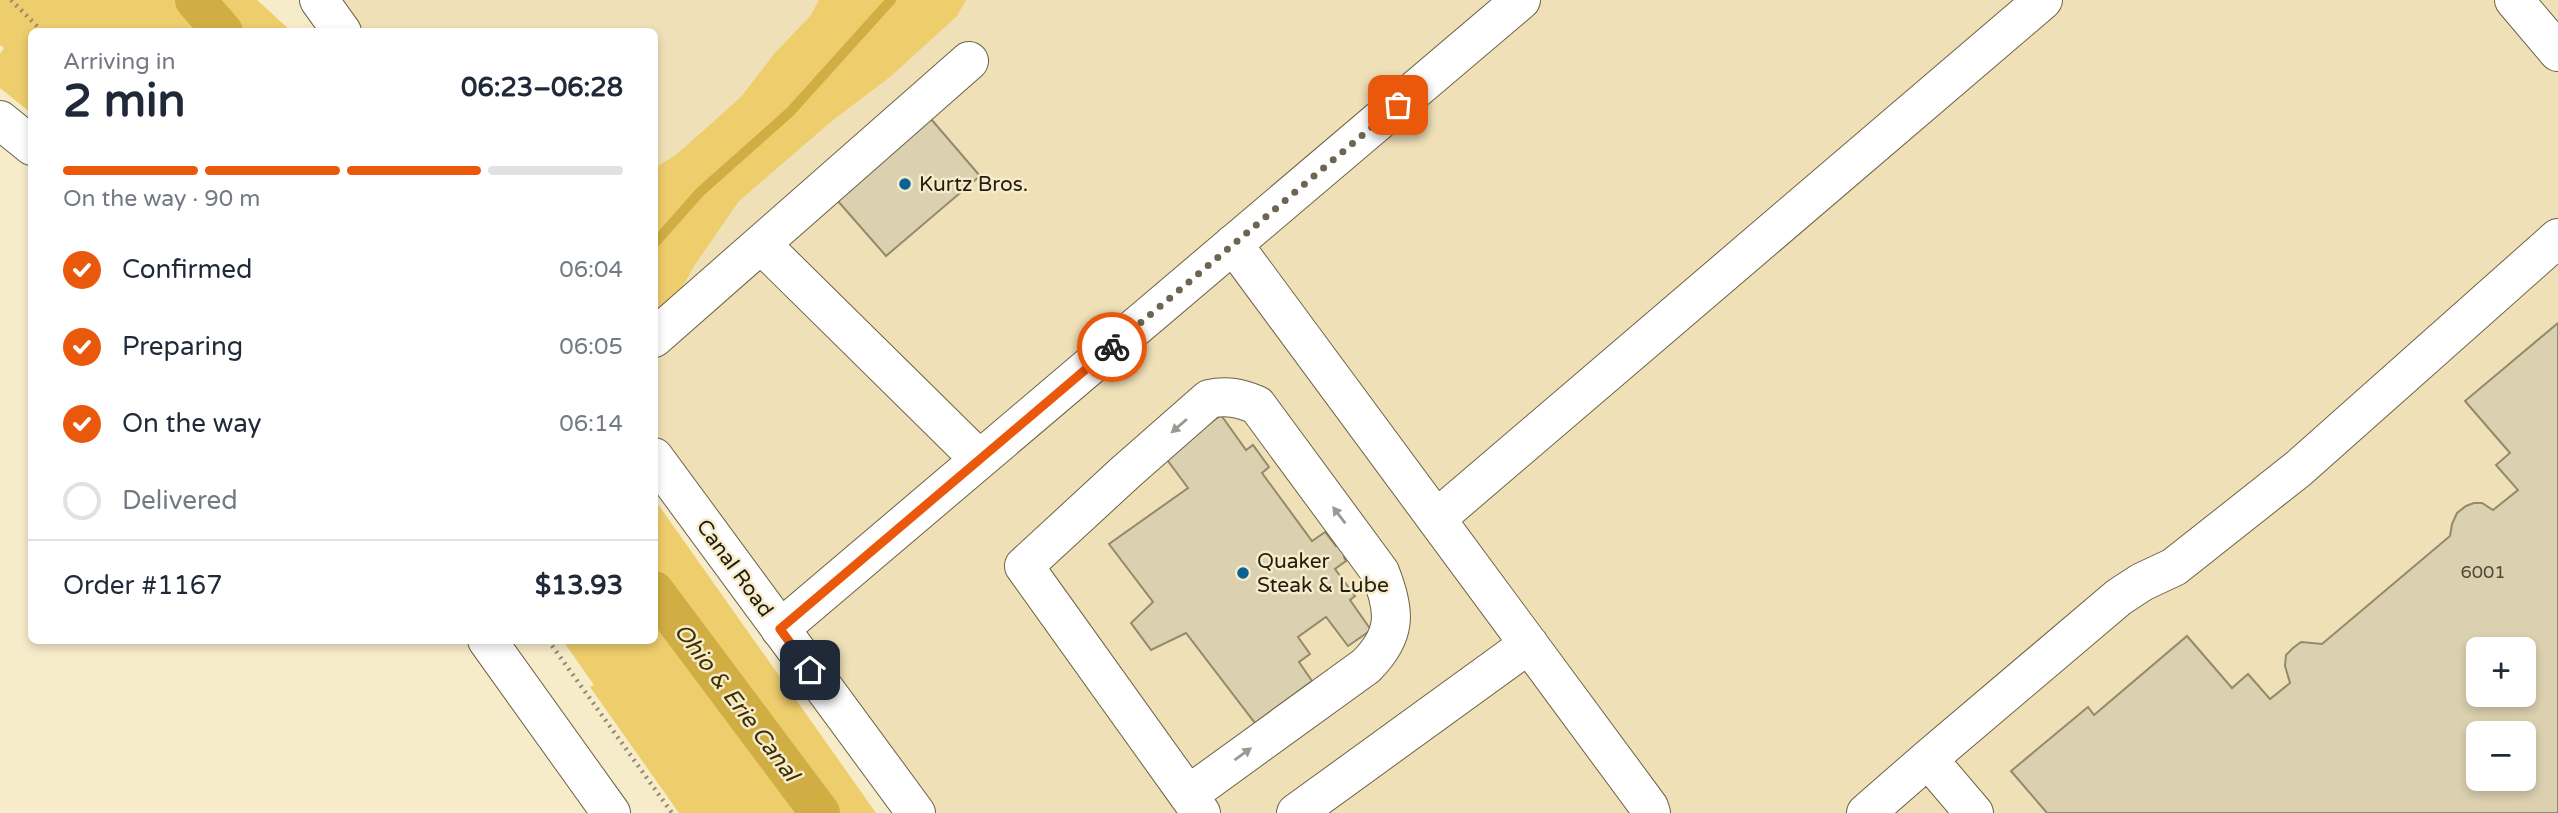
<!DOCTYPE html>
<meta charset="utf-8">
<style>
:root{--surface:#fff;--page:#f2f2f3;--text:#1f2937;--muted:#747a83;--line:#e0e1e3;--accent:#ea580c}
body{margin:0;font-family:"Varela Round",sans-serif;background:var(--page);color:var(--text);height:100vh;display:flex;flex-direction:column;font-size:26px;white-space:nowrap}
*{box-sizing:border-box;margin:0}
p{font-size:23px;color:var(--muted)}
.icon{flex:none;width:38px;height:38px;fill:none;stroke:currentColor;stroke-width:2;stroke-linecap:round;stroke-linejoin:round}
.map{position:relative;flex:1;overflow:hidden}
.details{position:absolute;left:28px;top:28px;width:630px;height:616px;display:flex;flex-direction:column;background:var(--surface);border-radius:10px;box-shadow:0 4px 10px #0003}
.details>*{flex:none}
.tools{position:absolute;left:2466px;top:637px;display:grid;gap:14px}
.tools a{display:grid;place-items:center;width:70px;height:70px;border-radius:10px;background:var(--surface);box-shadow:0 4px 10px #0003;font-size:35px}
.pin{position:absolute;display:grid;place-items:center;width:60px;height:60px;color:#fff;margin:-30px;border-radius:14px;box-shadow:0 4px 10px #0006}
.courier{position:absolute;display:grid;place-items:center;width:70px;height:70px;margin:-35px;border:5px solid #ea580c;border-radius:50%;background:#fff;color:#222;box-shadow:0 2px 9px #0007}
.summary em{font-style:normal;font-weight:700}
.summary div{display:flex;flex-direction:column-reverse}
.summary{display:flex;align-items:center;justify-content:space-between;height:119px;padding:0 35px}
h1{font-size:46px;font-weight:700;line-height:52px}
.bar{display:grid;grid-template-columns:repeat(4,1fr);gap:10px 7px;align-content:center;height:84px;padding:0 35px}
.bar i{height:9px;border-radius:5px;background:var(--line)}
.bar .on{background:var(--accent)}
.bar p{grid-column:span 4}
.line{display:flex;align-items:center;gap:18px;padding:0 35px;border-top:2px solid var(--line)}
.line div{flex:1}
ol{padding:0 35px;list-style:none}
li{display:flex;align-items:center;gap:21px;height:77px}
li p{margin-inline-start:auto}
li .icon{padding:7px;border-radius:50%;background:var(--accent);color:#fff;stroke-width:4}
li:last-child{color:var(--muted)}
li i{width:38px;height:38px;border:4px solid var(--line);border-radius:50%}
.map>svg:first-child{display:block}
</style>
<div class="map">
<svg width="2558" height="813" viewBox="0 0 2558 813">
<rect width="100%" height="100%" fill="#f7ecca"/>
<!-- built -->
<path fill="#efe0b7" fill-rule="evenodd" d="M319,0H2558V813H916L655,457L654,32L342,31ZM2478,649H2524V695H2478ZM2478,733H2524V779H2478Z"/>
<!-- green -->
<path fill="#eecd6d" d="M0,0H257L291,31L32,32L31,113L0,88V54L4,48L0,45Z
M819,0H966L957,16L890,77L833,120L739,201L694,266L674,302L655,316V168L677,154L741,97L774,54L811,15Z
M655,500L876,813H679L590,687L594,685L563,641L654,640Z"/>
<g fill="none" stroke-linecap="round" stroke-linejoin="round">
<!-- stream -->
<path stroke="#d0ae44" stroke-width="10" d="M654,244L700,192L790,112L891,0"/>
<!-- canal -->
<path stroke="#d0ae44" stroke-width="40" d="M195,0L223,32
M654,591L820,813"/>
</g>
<!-- building -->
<path fill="#dbd0af" stroke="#948a6b" stroke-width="2" fill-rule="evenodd" d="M925,112L980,176L886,256L830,192Z
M2558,323V813H2047L2011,771L2088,707L2094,715L2187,636L2232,688L2248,674L2270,699L2290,683L2285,666L2286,655L2293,648L2301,642L2322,644L2450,536L2452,524L2457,513L2466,506L2474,503H2482L2493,510L2518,490L2496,465L2510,453L2465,401ZM2478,649H2524V695H2478ZM2478,733H2524V779H2478Z
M1221,415L1246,450L1253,445L1269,467L1262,473L1312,541L1325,532L1336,546L1342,541L1350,551L1344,557L1346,561L1335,569L1355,596L1350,600L1371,630L1348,646L1326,617L1298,637L1310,654L1299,662L1312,681L1255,723L1186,633L1151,650L1131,623L1153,602L1109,544L1188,488L1165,457Z"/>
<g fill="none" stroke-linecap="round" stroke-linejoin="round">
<defs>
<path id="minor" d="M2514,0L2558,52
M0,120L32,146
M761,244L979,459
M1233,244L1649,807L1651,813
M654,338L969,61
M1436,519L2043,0
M780,629L1521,0
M487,640L611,813
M1928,759L2119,597L2142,582L2174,567L2298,469L2558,238
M1188,795L1366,666C1397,635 1396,612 1380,572L1257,405C1240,398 1227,395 1209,399L1127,471L1024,566L1188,795L1201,813
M1296,813L1529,644
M1866,813L1928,759L1974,813"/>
<path id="major" d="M319,0L342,32
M654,457L916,813"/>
</defs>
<!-- minor casing -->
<use href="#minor" stroke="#6c6244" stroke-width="40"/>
<!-- major casing -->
<use href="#major" stroke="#6c6244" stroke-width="40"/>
<!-- path -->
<path stroke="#918972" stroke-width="4.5" stroke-dasharray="2 5" stroke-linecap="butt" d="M11,0L43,32
M548,640L672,813"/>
<!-- minor -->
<use href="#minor" stroke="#fff" stroke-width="38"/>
<!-- major -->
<use href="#major" stroke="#fff" stroke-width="38"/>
</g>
<!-- one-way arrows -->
<defs><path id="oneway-solid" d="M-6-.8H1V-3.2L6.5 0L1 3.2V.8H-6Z" transform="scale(1.75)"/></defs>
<g fill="#9c9994">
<use href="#oneway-solid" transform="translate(1179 426) rotate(139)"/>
<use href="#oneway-solid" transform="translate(1339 515) rotate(-127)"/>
<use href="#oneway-solid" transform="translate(1243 754) rotate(-36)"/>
</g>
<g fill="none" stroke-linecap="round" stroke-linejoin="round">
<!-- done -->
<path stroke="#6d6552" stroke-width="7" stroke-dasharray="0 12.6" d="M1112,347L1398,105"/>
<!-- route -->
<path stroke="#ea580c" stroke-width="9" d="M810,670L780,629L1112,347"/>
</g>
<!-- markers -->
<g fill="#086293" stroke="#f7ecca" stroke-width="2.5">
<circle cx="905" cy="184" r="7"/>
<circle cx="1243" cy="573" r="7"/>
</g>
<g text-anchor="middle" stroke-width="5" stroke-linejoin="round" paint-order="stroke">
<!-- number labels -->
<g font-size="18" fill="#504a38">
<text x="2483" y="578">6001</text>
</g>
<!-- poi labels -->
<g font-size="21" fill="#221d11" stroke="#f7ecca" text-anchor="start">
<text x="919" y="191">Kurtz Bros.</text>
<text x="1257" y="568">Quaker<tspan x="1257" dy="24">Steak &amp; Lube</tspan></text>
</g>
<!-- street labels -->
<g font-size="21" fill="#221d11" stroke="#f7ecca">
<text transform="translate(735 568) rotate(54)" y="7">Canal Road</text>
</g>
<!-- water labels -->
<g font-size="23" font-style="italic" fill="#3e3002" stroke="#f7ecca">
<text transform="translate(737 702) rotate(53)" y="8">Ohio &amp; Erie Canal</text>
</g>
</g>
</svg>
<div class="tools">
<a>+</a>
<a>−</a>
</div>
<div class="pin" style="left:1398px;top:105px;background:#ea580c"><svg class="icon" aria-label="bag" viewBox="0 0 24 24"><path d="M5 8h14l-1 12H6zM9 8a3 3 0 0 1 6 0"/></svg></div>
<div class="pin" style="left:810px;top:670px;background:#1f2937"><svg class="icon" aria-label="home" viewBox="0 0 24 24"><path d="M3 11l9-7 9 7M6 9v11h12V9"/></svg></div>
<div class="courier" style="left:1112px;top:347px"><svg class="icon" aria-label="bike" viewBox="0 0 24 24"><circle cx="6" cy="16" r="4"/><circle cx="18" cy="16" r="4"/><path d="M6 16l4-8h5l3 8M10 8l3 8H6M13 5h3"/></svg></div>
<section class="details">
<div class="summary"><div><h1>2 min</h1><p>Arriving in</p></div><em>06:23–06:28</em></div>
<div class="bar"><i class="on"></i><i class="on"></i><i class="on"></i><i></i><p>On the way · 90 m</p></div>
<ol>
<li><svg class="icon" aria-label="check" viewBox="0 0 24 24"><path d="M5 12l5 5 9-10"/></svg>Confirmed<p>06:04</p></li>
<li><svg class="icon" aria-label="check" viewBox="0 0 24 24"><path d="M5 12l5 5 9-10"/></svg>Preparing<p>06:05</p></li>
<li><svg class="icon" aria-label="check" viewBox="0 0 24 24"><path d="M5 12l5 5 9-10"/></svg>On the way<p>06:14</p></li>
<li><i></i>Delivered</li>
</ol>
<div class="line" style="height:91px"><div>Order #1167</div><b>$13.93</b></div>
</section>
</div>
